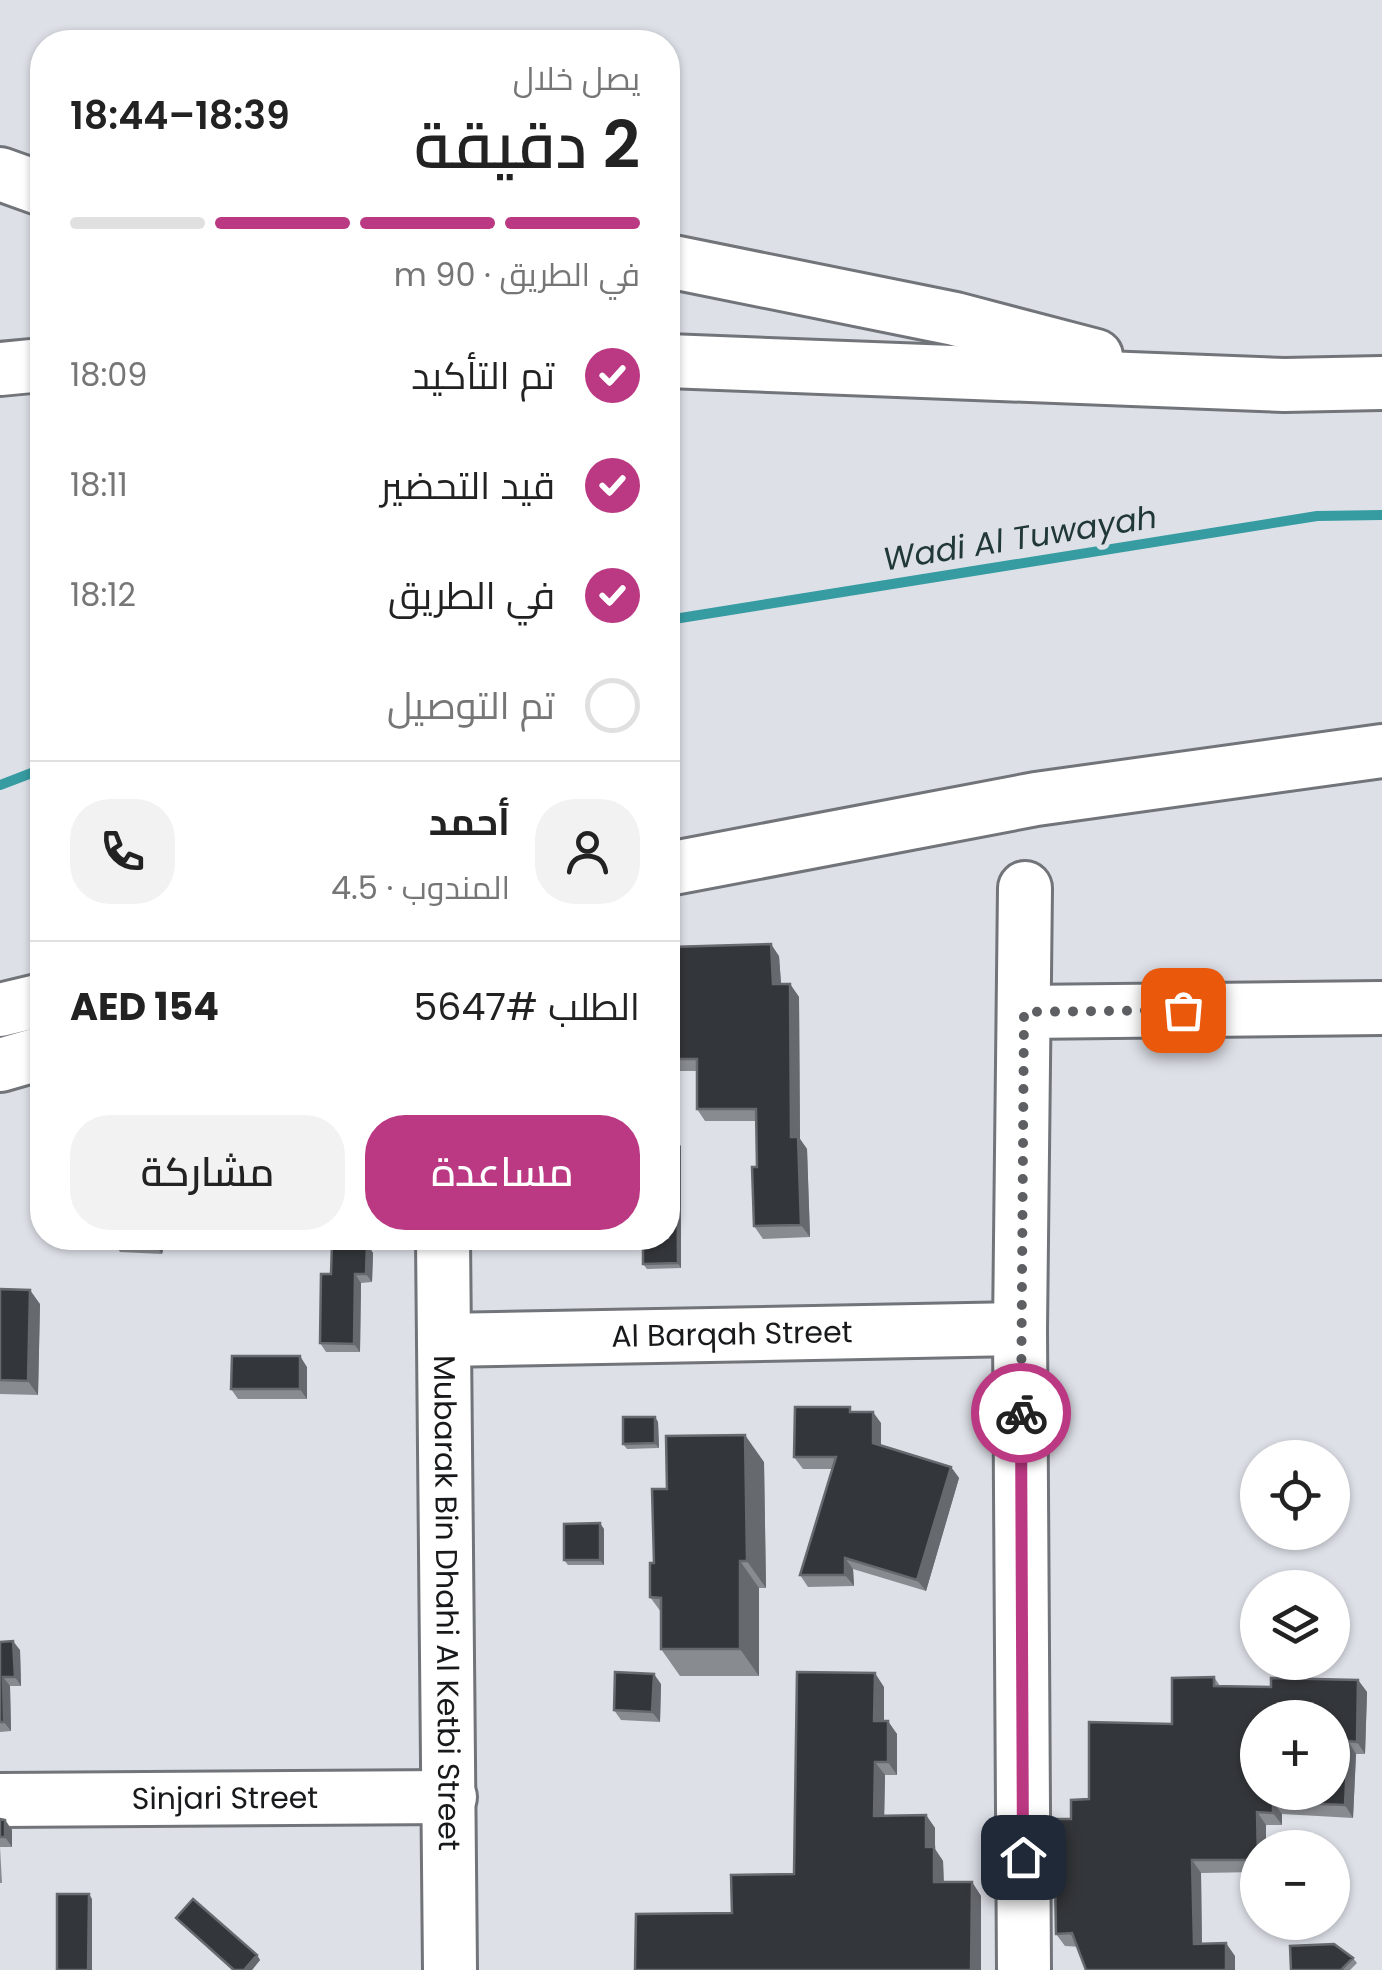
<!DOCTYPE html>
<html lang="ar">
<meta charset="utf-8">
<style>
:root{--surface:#fff;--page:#f2f2f2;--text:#222;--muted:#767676;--line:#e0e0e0;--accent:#bb3983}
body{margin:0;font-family:Poppins,Cairo,sans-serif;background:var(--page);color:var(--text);direction:rtl;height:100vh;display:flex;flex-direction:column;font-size:38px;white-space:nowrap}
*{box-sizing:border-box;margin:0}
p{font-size:32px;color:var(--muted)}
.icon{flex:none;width:55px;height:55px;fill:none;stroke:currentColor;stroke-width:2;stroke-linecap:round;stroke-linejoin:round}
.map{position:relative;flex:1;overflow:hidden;direction:ltr}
.panel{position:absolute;left:30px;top:30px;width:650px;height:1220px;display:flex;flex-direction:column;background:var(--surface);border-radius:40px;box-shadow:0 2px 8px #0004;direction:rtl}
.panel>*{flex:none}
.tools{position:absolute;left:1240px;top:1440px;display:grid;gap:20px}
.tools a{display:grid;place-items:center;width:110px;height:110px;border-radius:50%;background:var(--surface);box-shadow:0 2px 8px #0004;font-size:50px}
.pin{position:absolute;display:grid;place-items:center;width:85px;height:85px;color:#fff;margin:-42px;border-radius:20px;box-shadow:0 5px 15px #0006}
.courier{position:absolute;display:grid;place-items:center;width:100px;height:100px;margin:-50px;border:8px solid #bb3983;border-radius:50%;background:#fff;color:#222;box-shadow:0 2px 12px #0007}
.head em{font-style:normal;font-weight:600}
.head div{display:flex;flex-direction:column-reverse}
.head{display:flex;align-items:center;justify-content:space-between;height:170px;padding:0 40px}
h1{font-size:65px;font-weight:600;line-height:75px}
.bar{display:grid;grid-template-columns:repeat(4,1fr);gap:15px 10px;align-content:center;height:120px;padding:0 40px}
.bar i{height:12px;border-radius:8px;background:var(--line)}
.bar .current{background:var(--accent)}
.bar p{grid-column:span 4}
.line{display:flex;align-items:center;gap:25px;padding:0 40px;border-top:2px solid var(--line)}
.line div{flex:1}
.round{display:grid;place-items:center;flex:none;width:105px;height:105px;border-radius:40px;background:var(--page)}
ol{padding:0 40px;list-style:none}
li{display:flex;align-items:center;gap:30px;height:110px}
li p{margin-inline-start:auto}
li .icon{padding:10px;border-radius:50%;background:var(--accent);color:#fff;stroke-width:4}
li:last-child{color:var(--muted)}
li i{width:55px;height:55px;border:5px solid var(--line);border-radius:50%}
.cta{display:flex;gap:20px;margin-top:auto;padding:20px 40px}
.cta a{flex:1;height:115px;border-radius:40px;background:var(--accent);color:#fff;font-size:40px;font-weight:600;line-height:115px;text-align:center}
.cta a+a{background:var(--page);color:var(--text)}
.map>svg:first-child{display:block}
</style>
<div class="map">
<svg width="1382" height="1970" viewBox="0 0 1382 1970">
<rect width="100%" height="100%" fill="#dde0e7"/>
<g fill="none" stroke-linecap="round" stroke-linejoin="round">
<!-- stream -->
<path stroke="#379ca2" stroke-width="10" d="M668,620L1317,516L1382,515
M0,785L42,769"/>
<defs>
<g id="minor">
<path d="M0,174L42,189"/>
<path d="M668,261L955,319L1096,356"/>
<path d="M668,361L1284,385L1382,383"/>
<path d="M0,369L42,365"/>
<path d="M668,869L1036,799L1382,751"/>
<path d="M0,1010L42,1000"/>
<path d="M1024,1012L1382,1008"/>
<path d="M0,1065L42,1053"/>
<path id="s1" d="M443,1238L450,1970"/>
<path id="s2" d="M444,1340L1020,1329"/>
<path id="s3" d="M0,1800L450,1797"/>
<path d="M1024,1970L1020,1329L1025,888"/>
</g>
</defs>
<!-- minor casing -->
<use href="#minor" stroke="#717479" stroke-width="58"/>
<!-- minor -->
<use href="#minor" stroke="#fff" stroke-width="52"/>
</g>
<!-- wall -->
<path fill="#888b90" d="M779,956L781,984H790L799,997L800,1139L807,1149L810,1237L763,1239L754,1226L757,1167L756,1121H705L697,1109V1071H679L671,1059Z
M681,1146V1268L647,1269L643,1264Z
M80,1238H166L162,1254L120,1252L112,1240Z
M367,1244L373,1253L372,1282L361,1283L360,1352H326L320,1343L331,1274Z
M0,1289L40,1304L38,1395L0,1394Z
M307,1367V1399H238L231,1389Z
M853,1412L881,1423V1446L951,1467L959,1478L926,1591L853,1569L854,1586L808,1587L800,1575L832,1469H803L794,1457Z
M655,1417L658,1422L659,1448L627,1449L623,1444Z
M764,1462L766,1588H759V1676H680L661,1649V1612L650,1597L654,1563L667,1489Z
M604,1529V1565H568L564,1560Z
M0,1642L20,1650L21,1686H10L11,1731L0,1732Z
M1214,1677L1220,1686L1271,1687L1358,1680L1367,1692L1365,1754H1356L1353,1818L1282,1814V1825H1266V1848H1258V1872L1201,1873L1202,1943L1235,1956L1065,1946L1056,1934L1071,1819L1089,1799L1172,1724Z
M661,1684L660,1722L621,1720L614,1710Z
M884,1687V1721L897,1734V1775H885L884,1816L926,1815L935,1828V1849L943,1861L944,1882H972L981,1896L732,1913L794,1874Z
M0,1819L5,1820L12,1830V1847H0L2,1883H0Z
M176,1918L257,1955L260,1960L252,1970H232L180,1923Z
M1353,1958L1357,1963L1350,1970H1291Z"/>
<!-- shaded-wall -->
<path fill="#66696e" d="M771,944L779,956L782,997L773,984Z
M790,984L799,997L800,1139L807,1149L810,1237L801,1225L791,1137Z
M677,1141L681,1146V1268L678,1263Z
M152,1238H166L162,1254L151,1239Z
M367,1244L373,1253L372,1282L366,1274Z
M355,1274L361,1283L360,1352L354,1344Z
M30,1290L40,1304L38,1395L28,1381Z
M300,1356L307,1367V1399L300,1389Z
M873,1412L881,1423V1455L873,1443Z
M655,1417L658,1422L659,1448L655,1443Z
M745,1435L764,1462L766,1588L747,1561Z
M951,1467L959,1478L926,1591L917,1580Z
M600,1523L604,1529V1565L600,1560Z
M845,1558L853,1569L854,1586L845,1575Z
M740,1561L759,1588V1676L740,1649Z
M13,1641L20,1650L21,1686L15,1677Z
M875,1673L884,1687V1734L874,1721Z
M654,1674L661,1684L660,1722L652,1712Z
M3,1677L10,1686L11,1731L4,1722Z
M1358,1680L1367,1692L1365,1754L1357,1742Z
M888,1721L897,1734V1775L888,1762Z
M1348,1741L1356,1754L1353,1818L1345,1805Z
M875,1762L885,1775L884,1829L874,1816Z
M1273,1802L1282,1814V1825L1273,1813Z
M1257,1812L1266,1825V1848H1258Z
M926,1815L935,1828V1849L943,1861L944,1896L934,1882L926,1847Z
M5,1820L12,1830V1847L5,1837Z
M1192,1860L1201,1873L1202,1956L1194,1944Z
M972,1882L981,1896V1970H971Z
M89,1894L92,1899V1970H88Z
M1226,1943L1235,1956V1970H1226Z
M257,1955L260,1960L252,1970H244Z"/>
<!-- building -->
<path fill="#33363a" stroke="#66696e" stroke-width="2.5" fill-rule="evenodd" d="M771,944L773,984H790L791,1137H798L801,1225L754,1226L752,1167H757L756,1109H697V1059H671L670,947Z
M668,1141H677L678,1263L643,1264V1238H668Z
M332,1243L367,1244L366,1274H355L354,1344L320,1343L321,1274H331Z
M0,1289L30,1290L28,1381L0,1380Z
M232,1356H300V1389H231Z
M795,1407H850V1412H873V1443L951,1467L917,1580L845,1558V1575H800L836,1457H794Z
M623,1417H655V1443L623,1444Z
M745,1435L747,1561H740V1649H661V1598L650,1597V1563H654L652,1489H667L666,1436Z
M600,1523V1560H564V1524Z
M13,1641L15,1677H3L4,1722H0V1642Z
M615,1672L654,1674L652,1712L614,1710Z
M797,1672L875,1673L874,1721H888V1762H875L874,1816L926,1815V1847H934V1882H972L971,1970H635L636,1914L732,1913L731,1875L794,1874Z
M1214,1677V1686L1271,1687V1678L1358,1680L1357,1742L1348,1741L1345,1805L1273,1802V1813L1257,1812L1258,1860H1192L1194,1944L1226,1943V1970H1086L1072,1933L1056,1934L1054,1819H1071V1800L1089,1799V1722L1172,1724V1678ZM1258,1718H1332V1792H1258Z
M0,1819L5,1820V1837H0Z
M57,1894H89L88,1970H57Z
M193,1899L257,1955L244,1970H234L176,1918Z
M1334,1944L1353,1958L1341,1970H1291L1290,1946Z"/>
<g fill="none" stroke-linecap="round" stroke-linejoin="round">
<!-- done -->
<path stroke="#5d5f62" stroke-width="10" stroke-dasharray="0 18" d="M1021,1413L1024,1012L1183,1010"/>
<!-- route -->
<path stroke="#bb3983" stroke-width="12" d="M1021,1413L1023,1857"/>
</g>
<g text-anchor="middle" stroke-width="10" stroke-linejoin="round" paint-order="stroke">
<!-- street labels -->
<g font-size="30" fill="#18191b" stroke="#dde0e7">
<text dy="10" stroke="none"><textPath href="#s2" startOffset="288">Al Barqah Street</textPath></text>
<text dy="10" stroke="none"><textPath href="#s1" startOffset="365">Mubarak Bin Dhahi Al Ketbi Street</textPath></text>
<text dy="10" stroke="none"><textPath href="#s3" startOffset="225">Sinjari Street</textPath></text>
</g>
<!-- water labels -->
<g font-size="32" font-style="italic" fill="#213839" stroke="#dde0e7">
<text transform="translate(1020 538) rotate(-9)" y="11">Wadi Al Tuwayah</text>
</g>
</g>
</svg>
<div class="tools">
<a><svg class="icon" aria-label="locate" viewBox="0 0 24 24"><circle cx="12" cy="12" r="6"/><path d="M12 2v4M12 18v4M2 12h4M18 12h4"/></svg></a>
<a><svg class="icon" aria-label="layers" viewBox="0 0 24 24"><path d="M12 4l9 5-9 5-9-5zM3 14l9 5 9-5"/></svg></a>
<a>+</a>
<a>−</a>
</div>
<div class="pin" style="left:1183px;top:1010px;background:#ea580c"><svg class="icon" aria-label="bag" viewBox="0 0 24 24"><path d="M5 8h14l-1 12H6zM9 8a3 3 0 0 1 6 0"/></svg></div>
<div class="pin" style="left:1023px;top:1857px;background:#1f2937"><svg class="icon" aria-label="home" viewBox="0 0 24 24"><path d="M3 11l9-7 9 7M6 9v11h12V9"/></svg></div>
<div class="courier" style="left:1021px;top:1413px"><svg class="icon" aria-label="bike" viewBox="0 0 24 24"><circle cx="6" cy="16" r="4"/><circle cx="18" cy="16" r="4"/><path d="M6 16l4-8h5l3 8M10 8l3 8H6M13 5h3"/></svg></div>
<section class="panel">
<div class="head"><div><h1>2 دقيقة</h1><p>يصل خلال</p></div><em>18:39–18:44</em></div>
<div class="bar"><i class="current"></i><i class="current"></i><i class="current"></i><i></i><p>في الطريق · 90 m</p></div>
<ol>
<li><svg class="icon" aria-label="check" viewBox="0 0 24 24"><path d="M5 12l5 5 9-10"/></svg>تم التأكيد<p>18:09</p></li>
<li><svg class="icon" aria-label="check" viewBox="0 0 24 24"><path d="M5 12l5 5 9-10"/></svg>قيد التحضير<p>18:11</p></li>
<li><svg class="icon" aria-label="check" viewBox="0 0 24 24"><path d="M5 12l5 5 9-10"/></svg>في الطريق<p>18:12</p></li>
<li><i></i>تم التوصيل</li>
</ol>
<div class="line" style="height:180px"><a class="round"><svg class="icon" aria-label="person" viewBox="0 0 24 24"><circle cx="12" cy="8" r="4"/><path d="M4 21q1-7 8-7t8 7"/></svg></a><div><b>أحمد</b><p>المندوب · 4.5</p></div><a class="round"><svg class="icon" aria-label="phone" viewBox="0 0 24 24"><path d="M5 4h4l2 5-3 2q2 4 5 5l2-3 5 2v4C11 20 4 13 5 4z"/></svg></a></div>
<div class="line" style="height:130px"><div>الطلب #5647</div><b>AED 154</b></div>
<div class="cta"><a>مساعدة</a><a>مشاركة</a></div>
</section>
</div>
